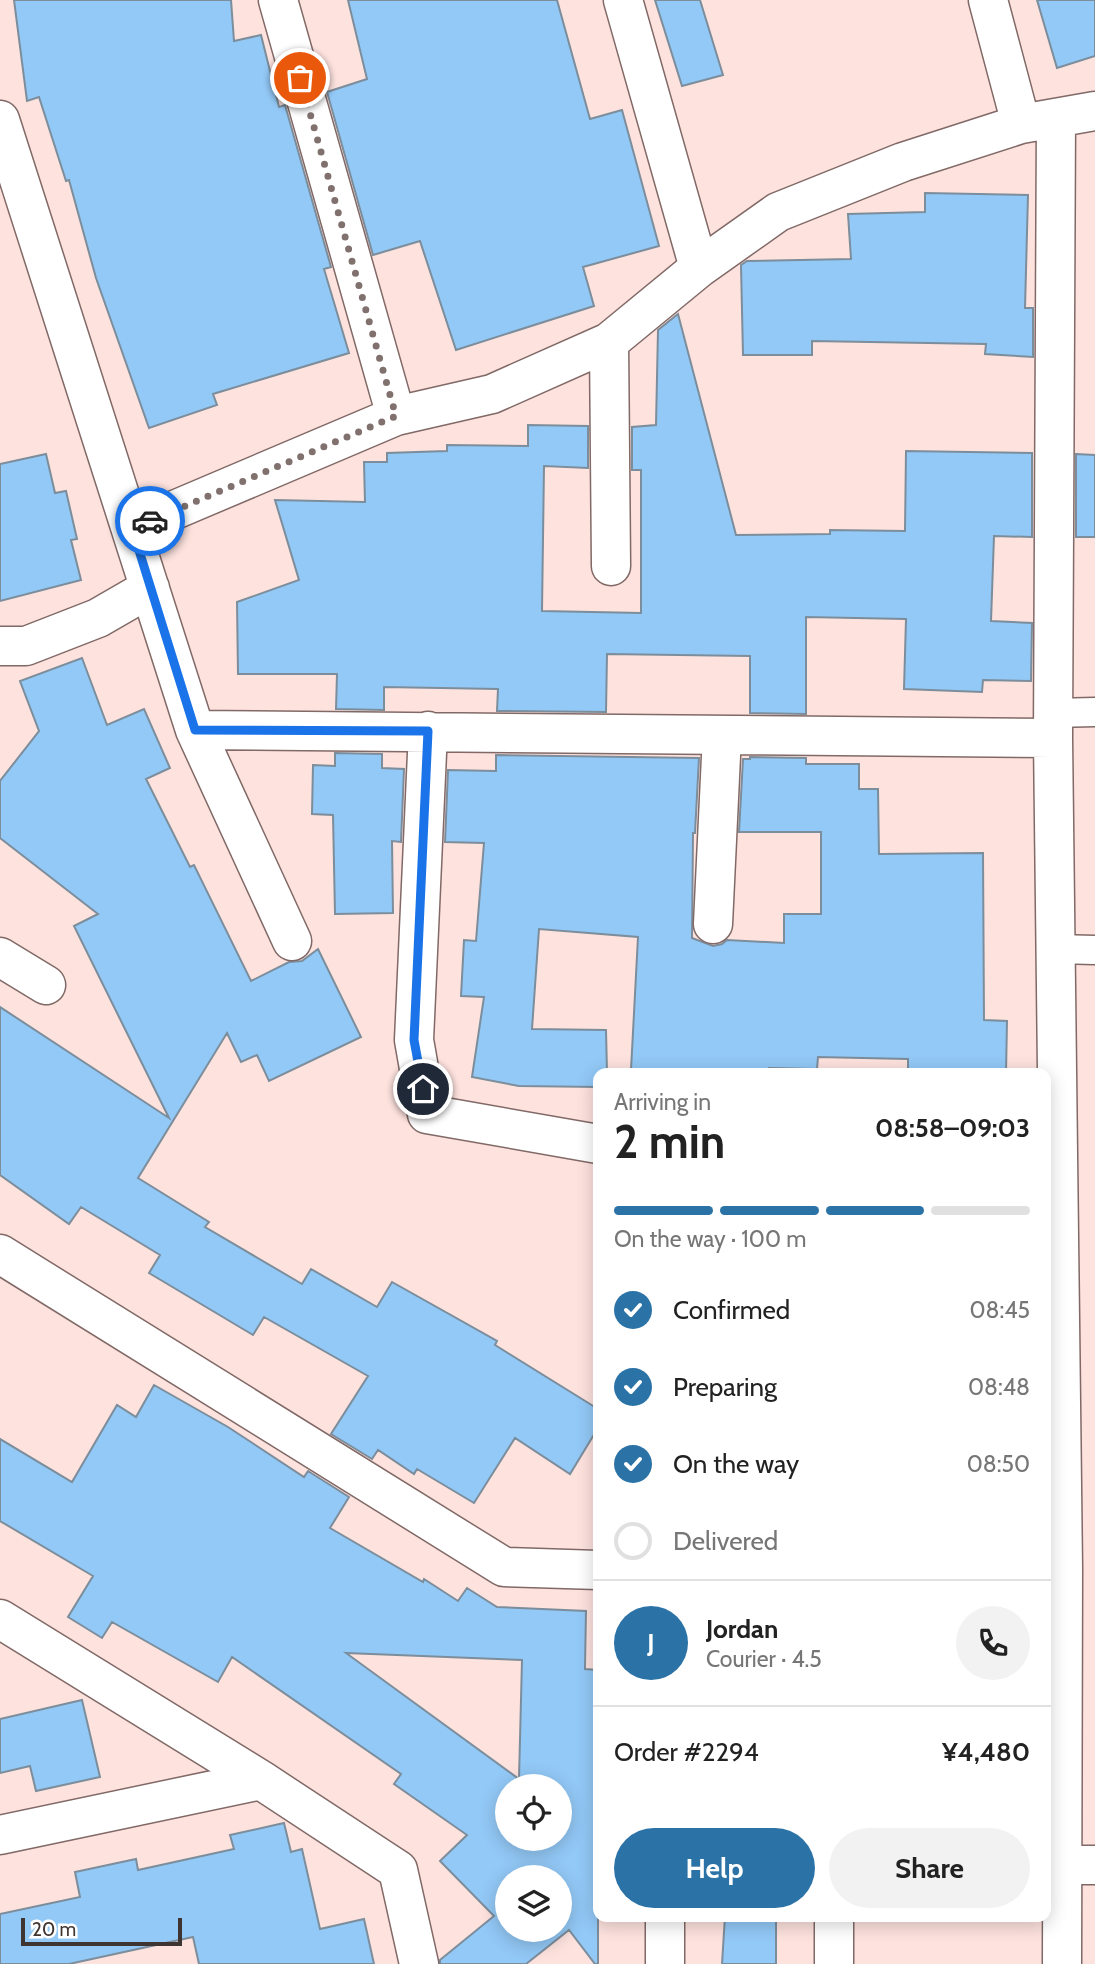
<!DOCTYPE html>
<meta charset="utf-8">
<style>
:root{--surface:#fff;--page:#f2f2f2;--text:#222;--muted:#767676;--line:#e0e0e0;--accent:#2b72a6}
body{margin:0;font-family:Cabin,sans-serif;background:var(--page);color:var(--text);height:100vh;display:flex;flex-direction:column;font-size:26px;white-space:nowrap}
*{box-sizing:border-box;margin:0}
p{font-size:23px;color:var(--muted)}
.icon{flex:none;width:38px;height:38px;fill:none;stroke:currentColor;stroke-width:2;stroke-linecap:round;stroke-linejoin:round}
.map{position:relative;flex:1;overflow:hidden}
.sheet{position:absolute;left:593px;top:1068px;width:458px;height:854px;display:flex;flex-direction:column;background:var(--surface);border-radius:14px;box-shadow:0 4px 18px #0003}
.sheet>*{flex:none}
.buttons{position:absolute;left:495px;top:1774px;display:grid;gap:14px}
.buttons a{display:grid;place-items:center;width:77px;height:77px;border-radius:50%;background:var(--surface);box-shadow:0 4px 18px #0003;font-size:35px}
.scale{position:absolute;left:21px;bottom:18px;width:161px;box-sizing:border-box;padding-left:7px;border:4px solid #3e3432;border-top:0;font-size:19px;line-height:24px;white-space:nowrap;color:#3e3432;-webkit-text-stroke:5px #fff;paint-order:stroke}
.pin{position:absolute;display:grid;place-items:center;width:60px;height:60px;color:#fff;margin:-30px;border:4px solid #fff;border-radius:50%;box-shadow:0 2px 7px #0007}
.courier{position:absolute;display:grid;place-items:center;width:70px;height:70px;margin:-35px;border:5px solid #1a73e8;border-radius:50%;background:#fff;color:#222;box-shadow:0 2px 9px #0007}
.summary em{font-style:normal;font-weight:700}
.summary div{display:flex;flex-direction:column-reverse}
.summary{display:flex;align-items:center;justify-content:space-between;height:119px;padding:0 21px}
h1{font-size:46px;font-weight:700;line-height:52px}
.bar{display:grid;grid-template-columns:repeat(4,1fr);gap:10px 7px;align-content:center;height:84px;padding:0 21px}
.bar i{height:9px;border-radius:5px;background:var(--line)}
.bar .current{background:var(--accent)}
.bar p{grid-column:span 4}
.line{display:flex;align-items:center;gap:18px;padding:0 21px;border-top:2px solid var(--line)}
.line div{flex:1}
.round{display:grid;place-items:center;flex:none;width:74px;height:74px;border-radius:37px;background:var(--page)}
ol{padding:0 21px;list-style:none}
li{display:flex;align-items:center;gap:21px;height:77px}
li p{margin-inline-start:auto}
li .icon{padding:7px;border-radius:50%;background:var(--accent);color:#fff;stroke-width:4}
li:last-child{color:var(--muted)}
li i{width:38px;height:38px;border:4px solid var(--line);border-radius:50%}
.button{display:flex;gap:14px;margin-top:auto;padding:14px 21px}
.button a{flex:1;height:80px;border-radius:42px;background:var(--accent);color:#fff;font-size:28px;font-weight:700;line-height:80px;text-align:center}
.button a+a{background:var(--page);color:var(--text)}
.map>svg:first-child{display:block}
</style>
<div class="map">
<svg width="1095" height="1964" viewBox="0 0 1095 1964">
<rect width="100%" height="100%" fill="#fde2de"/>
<!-- building -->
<path fill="#93c9f7" stroke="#7c8d9b" stroke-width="2" fill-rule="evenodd" d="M14,0H231L234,41L261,35L279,107L285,105L331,267L324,269L349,353L213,394L217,405L149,428L96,278L69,180L66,181L39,97L27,101Z
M348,0H557L590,119L622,110L659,246L583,267L594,306L456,350L420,241L373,255L327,92L367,79Z
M655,0H700L723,75L682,86Z
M1037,0H1095V56L1057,68Z
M925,193L1028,195L1025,308H1033V357L985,354L986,344L812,341V355H743L741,265L747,261L851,259L848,214L925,212Z
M678,314L736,535L830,534V530L905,531L906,451L1032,453V537L994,536L991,621L1032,623L1031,681L983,680L982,692L904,689L906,619L806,617V714L750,713V656L607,654L606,712L497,711L498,689L384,687V710L336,709L337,674H238L237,602L299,580L275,500L365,502L364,462H387V453L447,451V445L528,446V425L588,426V468L544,466L542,611L641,613V470H632V427L656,425L658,330Z
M46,454L55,493L66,491L77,539L71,540L81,580L0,601V464Z
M1076,454L1095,455V537H1076Z
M82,658L107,725L144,709L170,768L146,779L190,867L194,865L251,981L289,962L302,961L318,949L361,1037L269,1081L257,1055L241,1062L227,1033L138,1178L209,1222L205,1227L302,1284L311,1269L377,1307L392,1282L497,1341L495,1345L598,1409V1428L570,1474L515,1438L474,1503L417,1469L414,1474L378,1450L372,1459L331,1434L368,1376L264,1317L253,1335L149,1273L160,1255L81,1207L69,1224L0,1175V1007L169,1118L74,926L98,914L0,838V781L39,731L20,681Z
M335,753L382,754V768L404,769L401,842L392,841L393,913L335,914L333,815L312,814L313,765L335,766Z
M496,755L699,758L695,833H693L692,938L713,946L722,944L727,940L784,943V914H821V832H739L743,759H750V757L806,758V764H859V789H878L879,854L983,853L984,1020L1007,1021L1006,1073L908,1070V1059L818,1057L817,1069L769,1068L768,1073L631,1070L638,937L539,929L532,1029L606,1030L607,1073H598V1087L519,1086L472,1077L484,997L461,996L464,940L476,941L484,843L445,842L448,770L496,771Z
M154,1385L228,1427L304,1477L308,1471L349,1497L330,1528L423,1582L424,1579L458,1601L467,1588L497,1607L586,1611L585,1669L598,1670V1964H595L569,1930L526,1964H440V1960L494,1916L440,1861L467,1835L394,1784L401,1774L232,1657L218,1682L112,1622L102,1638L68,1617L93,1576L0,1521V1439L72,1482L117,1405L136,1417ZM346,1653L522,1660L519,1779ZM508,1787H560V1839H508ZM508,1878H560V1930H508Z
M82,1700L100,1777L36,1791L30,1766L0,1773V1719Z
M284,1823L291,1852L302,1849L320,1929L364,1919L374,1964H199L193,1937L69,1964H0V1914L80,1897L75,1872L136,1859L138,1870L234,1849L230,1835Z
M725,1916H776V1964H722Z"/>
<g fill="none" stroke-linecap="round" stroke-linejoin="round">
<defs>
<path id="service" d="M1053,713L1095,712
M1055,949L1095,950"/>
<path id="minor" d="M278,0L396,416
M623,0L699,268
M988,0L1021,124
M1056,118L1053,738L1063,1569L1062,1964
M0,120L195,730L292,941
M609,342L611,566
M132,528L396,416L492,394L609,342L699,268L778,212L903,162L1021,124L1095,111
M0,646H26L98,618L150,588
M195,730L1053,738
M428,731L414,1040L427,1114L598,1144
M713,924L722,735
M0,957L46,985
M0,1254L504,1567L598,1570
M0,1619L261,1780L398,1870L419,1964
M0,1835L261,1780
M1063,1865H1095
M665,1916V1964
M834,1964V1916"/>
</defs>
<!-- service casing -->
<use href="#service" stroke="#806966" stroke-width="31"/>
<!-- minor casing -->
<use href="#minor" stroke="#806966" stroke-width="41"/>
<!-- service -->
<use href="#service" stroke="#fff" stroke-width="28"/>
<!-- minor -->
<use href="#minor" stroke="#fff" stroke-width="38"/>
</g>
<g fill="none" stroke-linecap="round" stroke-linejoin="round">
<!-- done -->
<path stroke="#81716e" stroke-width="7" stroke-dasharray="0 12.6" d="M150,521L396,416L300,78"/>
<!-- route -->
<path stroke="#1a73e8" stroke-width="9" d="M150,521L132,528L195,730L428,731L414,1040L423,1089"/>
</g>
</svg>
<div class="buttons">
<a><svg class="icon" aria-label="locate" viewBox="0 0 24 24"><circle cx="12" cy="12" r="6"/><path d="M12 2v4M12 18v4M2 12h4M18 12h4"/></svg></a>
<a><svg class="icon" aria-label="layers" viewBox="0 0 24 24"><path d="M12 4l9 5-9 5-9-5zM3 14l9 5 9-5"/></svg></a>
</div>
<div class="scale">20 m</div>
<div class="pin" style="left:300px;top:78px;background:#ea580c"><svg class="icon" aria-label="bag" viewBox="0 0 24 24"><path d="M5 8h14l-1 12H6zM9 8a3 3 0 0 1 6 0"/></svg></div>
<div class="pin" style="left:423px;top:1089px;background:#1f2937"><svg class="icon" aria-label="home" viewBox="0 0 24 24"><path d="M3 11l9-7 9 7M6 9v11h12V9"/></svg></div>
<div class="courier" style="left:150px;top:521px"><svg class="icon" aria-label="car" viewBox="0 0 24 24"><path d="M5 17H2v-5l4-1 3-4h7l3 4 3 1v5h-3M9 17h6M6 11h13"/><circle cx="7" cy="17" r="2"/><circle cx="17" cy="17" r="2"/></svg></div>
<section class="sheet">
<div class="summary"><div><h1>2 min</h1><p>Arriving in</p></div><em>08:58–09:03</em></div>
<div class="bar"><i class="current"></i><i class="current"></i><i class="current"></i><i></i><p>On the way · 100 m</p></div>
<ol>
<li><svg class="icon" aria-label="check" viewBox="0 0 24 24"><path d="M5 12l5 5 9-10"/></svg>Confirmed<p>08:45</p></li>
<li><svg class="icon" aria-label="check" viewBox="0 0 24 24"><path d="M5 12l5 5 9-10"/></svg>Preparing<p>08:48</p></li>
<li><svg class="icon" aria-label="check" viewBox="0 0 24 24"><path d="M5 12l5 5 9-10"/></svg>On the way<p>08:50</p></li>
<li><i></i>Delivered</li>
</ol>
<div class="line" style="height:126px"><b class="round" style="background:var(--accent);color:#fff">J</b><div><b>Jordan</b><p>Courier · 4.5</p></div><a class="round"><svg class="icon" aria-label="phone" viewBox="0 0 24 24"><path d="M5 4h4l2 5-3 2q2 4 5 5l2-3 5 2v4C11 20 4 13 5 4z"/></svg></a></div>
<div class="line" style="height:91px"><div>Order #2294</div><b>¥4,480</b></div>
<div class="button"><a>Help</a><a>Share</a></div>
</section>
</div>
